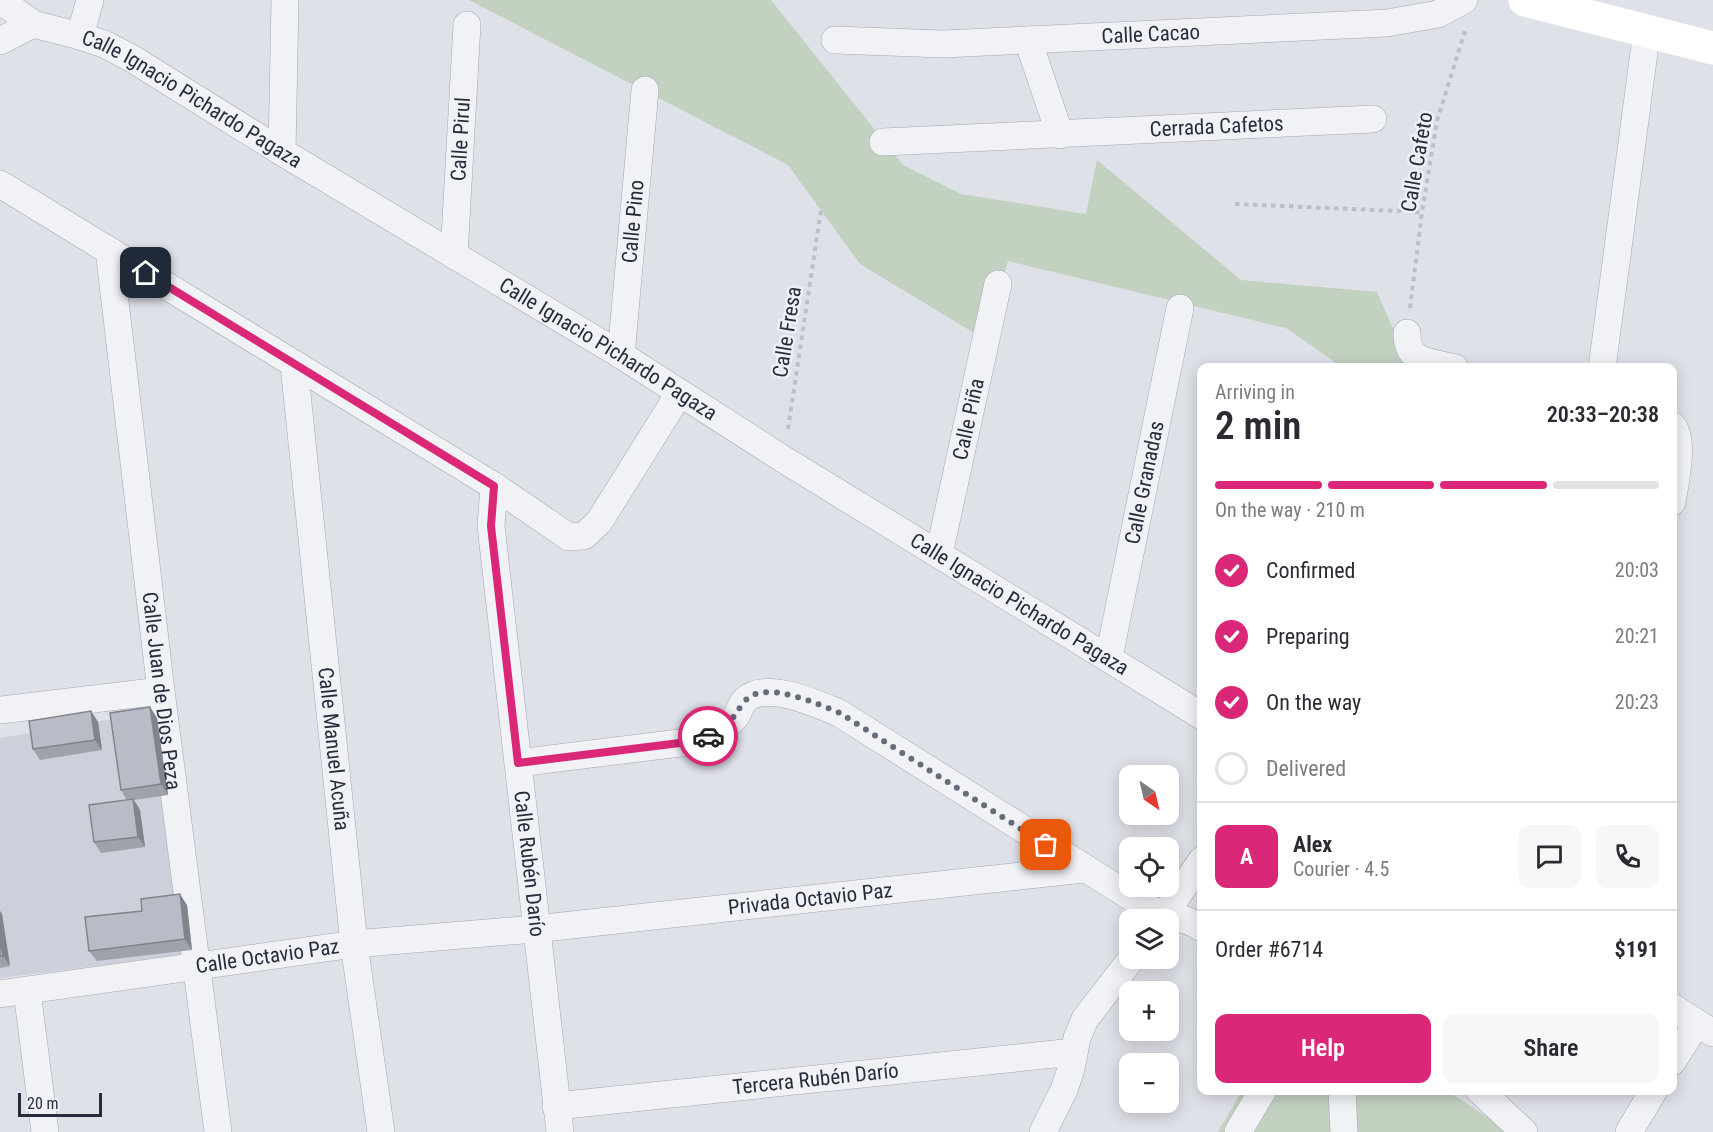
<!DOCTYPE html>
<meta charset="utf-8">
<style>
:root{--surface:#fff;--page:#f7f7f7;--text:#2b2b33;--muted:#7c7c81;--line:#e1e1e2;--accent:#db2777}
body{margin:0;font-family:"Roboto Condensed",sans-serif;background:var(--page);color:var(--text);height:100vh;display:flex;flex-direction:column;font-size:22px;white-space:nowrap}
*{box-sizing:border-box;margin:0}
p{font-size:20px;color:var(--muted)}
.icon{flex:none;width:33px;height:33px;fill:none;stroke:currentColor;stroke-width:2;stroke-linecap:round;stroke-linejoin:round}
.map{position:relative;flex:1;overflow:hidden}
.drawer{position:absolute;left:1197px;top:363px;width:480px;height:732px;display:flex;flex-direction:column;background:var(--surface);border-radius:12px;box-shadow:0 3px 15px #0003}
.drawer>*{flex:none}
.needle{width:39px;rotate:146deg}
.tools{position:absolute;left:1119px;top:765px;display:grid;gap:12px}
.tools a{display:grid;place-items:center;width:60px;height:60px;border-radius:12px;background:var(--surface);box-shadow:0 3px 15px #0003;font-size:30px}
.scale{position:absolute;left:18px;bottom:15px;width:84px;box-sizing:border-box;padding-left:6px;border:3px solid #282d3e;border-top:0;font-size:16px;line-height:21px;white-space:nowrap;color:#282d3e;-webkit-text-stroke:4px #eef0f5;paint-order:stroke}
.pin{position:absolute;display:grid;place-items:center;width:51px;height:51px;color:#fff;margin:-26px;border-radius:12px;box-shadow:0 3px 9px #0006}
.courier{position:absolute;display:grid;place-items:center;width:60px;height:60px;margin:-30px;border:4px solid #db2777;border-radius:50%;background:#fff;color:#222;box-shadow:0 2px 8px #0007}
.head em{font-style:normal;font-weight:600}
.head div{display:flex;flex-direction:column-reverse}
.head{display:flex;align-items:center;justify-content:space-between;height:102px;padding:0 18px}
h1{font-size:39px;font-weight:600;line-height:45px}
.bar{display:grid;grid-template-columns:repeat(4,1fr);gap:9px 6px;align-content:center;height:72px;padding:0 18px}
.bar i{height:8px;border-radius:4px;background:var(--line)}
.bar .active{background:var(--accent)}
.bar p{grid-column:span 4}
.line{display:flex;align-items:center;gap:15px;padding:0 18px;border-top:2px solid var(--line)}
.line div{flex:1}
.round{display:grid;place-items:center;flex:none;width:63px;height:63px;border-radius:12px;background:var(--page)}
ol{padding:0 18px;list-style:none}
li{display:flex;align-items:center;gap:18px;height:66px}
li p{margin-inline-start:auto}
li .icon{padding:6px;border-radius:50%;background:var(--accent);color:#fff;stroke-width:4}
li:last-child{color:var(--muted)}
li i{width:33px;height:33px;border:3px solid var(--line);border-radius:50%}
.action{display:flex;gap:12px;margin-top:auto;padding:12px 18px}
.action a{flex:1;height:69px;border-radius:12px;background:var(--accent);color:#fff;font-size:24px;font-weight:600;line-height:69px;text-align:center}
.action a+a{background:var(--page);color:var(--text)}
.map>svg:first-child{display:block}
</style>
<div class="map">
<svg width="1713" height="1132" viewBox="0 0 1713 1132">
<rect width="100%" height="100%" fill="#dfe1e8"/>
<!-- built -->
<path fill="#cdd0da" d="M160,711L197,953L0,978V738Z"/>
<!-- green -->
<path fill="#c2d1c0" d="M469,0H771L903,165L961,194L1086,214L1097,160L1241,280L1377,292L1410,367H1342L1286,328L1008,261L984,339L860,264L788,165Z
M1242,1090L1447,1091L1511,1132H1218Z"/>
<g fill="none" stroke-linecap="round" stroke-linejoin="round">
<defs>
<g id="street">
<path id="s1" d="M0,0L33,24L80,36L104,44L131,58L282,152L621,355L783,459L1202,716"/>
<path d="M80,36L90,0"/>
<path id="s2" d="M835,40L943,44L1387,23L1438,14L1464,0"/>
<path d="M1028,40L1060,135"/>
<path d="M0,41L33,24"/>
<path id="s3" d="M883,142L1373,119"/>
<path d="M282,152L285,0"/>
<path d="M0,184L494,486L569,537L584,536L599,522L679,394"/>
<path id="s4" d="M109,250L161,691L218,1132"/>
<path id="s5" d="M454,255L467,25"/>
<path d="M1407,333C1407,364 1430,361 1455,368"/>
<path id="s6" d="M621,355L645,90"/>
<path id="s7" d="M294,365L354,944L381,1132"/>
<path d="M1602,368L1647,30"/>
<path d="M1672,425C1685,439 1675,484 1672,502"/>
<path id="s8" d="M494,486L491,526L560,1132"/>
<path id="s9" d="M939,554L998,284"/>
<path id="s10" d="M1109,657L1180,308"/>
<path d="M0,710L161,691"/>
<path d="M518,763L696,741C710,735 726,729 736,716C739,711 741,705 745,700C766,680 817,704 839,713L1150,909C1167,916 1186,917 1202,928"/>
<path d="M1161,920L1202,860"/>
<path d="M27,991L45,1132"/>
<path id="s11" d="M0,994L354,944L535,929L1084,869"/>
<path d="M1672,1007L1713,1033"/>
<path d="M1672,1062L1697,1023"/>
<path d="M1342,1090L1344,1132"/>
<path d="M1479,1090L1524,1132"/>
<path id="s12" d="M556,1106L1074,1052"/>
<path d="M1043,1132L1064,1090L1071,1069L1077,1038L1085,1019L1132,958"/>
<path d="M1238,1132L1263,1090"/>
<path d="M1629,1132L1654,1090"/>
</g>
</defs>
<!-- street casing -->
<use href="#street" stroke="#a4a7b2" stroke-width="28"/>
<!-- path -->
<path stroke="#bdbfc6" stroke-width="4" stroke-dasharray="4.5 4.5" stroke-linecap="butt" d="M1235,204L1422,212
M1410,308L1422,212L1437,121L1465,31
M788,429L821,210"/>
<!-- street -->
<use href="#street" stroke="#f1f2f6" stroke-width="27"/>
<!-- secondary -->
<path stroke="#fff" stroke-width="33" d="M1525,0L1713,48"/>
</g>
<!-- wall -->
<path fill="#9fa2ab" d="M150,707L157,718L168,795L134,800L140,810L145,847L101,853L94,842L127,800L121,790Z
M91,711L98,722L102,750L40,760L33,749Z
M187,905L192,950L97,961L89,951L142,911Z
M0,911L2,914L10,966L0,968Z"/>
<!-- shaded-wall -->
<path fill="#82848b" d="M150,707L157,718L168,795L161,784Z
M91,711L98,722L102,750L95,740Z
M133,799L140,810L145,847L138,837Z
M180,894L187,905L192,950L185,939Z
M0,911L2,914L10,966L3,956L0,938Z"/>
<!-- building -->
<path fill="#b9bcc7" stroke="#82848b" stroke-width="1.5" d="M150,707L161,784L121,790L110,713Z
M91,711L95,740L33,749L29,721Z
M133,799L138,837L94,842L89,805Z
M180,894L185,939L89,951L85,917L142,911L141,899Z
M0,938L3,956H0Z"/>
<g fill="none" stroke-linecap="round" stroke-linejoin="round">
<!-- done -->
<path stroke="#686c7a" stroke-width="6" stroke-dasharray="0 10.8" d="M708,736C728,729 732,718 744,702C763,678 817,704 840,713L1046,845"/>
<!-- route -->
<path stroke="#db2777" stroke-width="8" d="M146,273L494,486L491,526L518,763L696,741L708,736"/>
</g>
<g text-anchor="middle" stroke-width="5" stroke-linejoin="round" paint-order="stroke">
<!-- street labels -->
<g font-size="21" fill="#282d3e" stroke="#eef0f5">
<text dy="7" stroke="none"><textPath href="#s2" startOffset="316">Calle Cacao</textPath></text>
<text dy="7" stroke="none"><textPath href="#s1" startOffset="218">Calle Ignacio Pichardo Pagaza</textPath></text>
<text dy="7" stroke="none"><textPath href="#s3" startOffset="334">Cerrada Cafetos</textPath></text>
<text dy="7" stroke="none"><textPath href="#s5" startOffset="116">Calle Pirul</textPath></text>
<text transform="translate(1417 162) rotate(-80)" y="7">Calle Cafeto</text>
<text dy="7" stroke="none"><textPath href="#s6" startOffset="134">Calle Pino</textPath></text>
<text transform="translate(787 332) rotate(-81)" y="7">Calle Fresa</text>
<text dy="7" stroke="none"><textPath href="#s1" startOffset="704">Calle Ignacio Pichardo Pagaza</textPath></text>
<text dy="7" stroke="none"><textPath href="#s9" startOffset="138">Calle Piña</textPath></text>
<text dy="7" stroke="none"><textPath href="#s10" startOffset="178">Calle Granadas</textPath></text>
<text dy="7" stroke="none"><textPath href="#s1" startOffset="1188">Calle Ignacio Pichardo Pagaza</textPath></text>
<text dy="7" stroke="none"><textPath href="#s4" startOffset="444">Calle Juan de Dios Peza</textPath></text>
<text dy="7" stroke="none"><textPath href="#s7" startOffset="386">Calle Manuel Acuña</textPath></text>
<text dy="7" stroke="none"><textPath href="#s8" startOffset="380">Calle Rubén Darío</textPath></text>
<text dy="7" stroke="none"><textPath href="#s11" startOffset="816">Privada Octavio Paz</textPath></text>
<text dy="7" stroke="none"><textPath href="#s11" startOffset="270">Calle Octavio Paz</textPath></text>
<text dy="7" stroke="none"><textPath href="#s12" startOffset="261">Tercera Rubén Darío</textPath></text>
</g>
</g>
</svg>
<div class="tools">
<a><svg class="needle" viewBox="-14 -14 28 28"><path d="M0-13l5 13h-10z" fill="#e53935"/><path d="M0 13l5-13h-10z" fill="#7c7c81"/></svg></a>
<a><svg class="icon" aria-label="locate" viewBox="0 0 24 24"><circle cx="12" cy="12" r="6"/><path d="M12 2v4M12 18v4M2 12h4M18 12h4"/></svg></a>
<a><svg class="icon" aria-label="layers" viewBox="0 0 24 24"><path d="M12 4l9 5-9 5-9-5zM3 14l9 5 9-5"/></svg></a>
<a>+</a>
<a>−</a>
</div>
<div class="scale">20 m</div>
<div class="pin" style="left:1046px;top:845px;background:#ea580c"><svg class="icon" aria-label="bag" viewBox="0 0 24 24"><path d="M5 8h14l-1 12H6zM9 8a3 3 0 0 1 6 0"/></svg></div>
<div class="pin" style="left:146px;top:273px;background:#1f2937"><svg class="icon" aria-label="home" viewBox="0 0 24 24"><path d="M3 11l9-7 9 7M6 9v11h12V9"/></svg></div>
<div class="courier" style="left:708px;top:736px"><svg class="icon" aria-label="car" viewBox="0 0 24 24"><path d="M5 17H2v-5l4-1 3-4h7l3 4 3 1v5h-3M9 17h6M6 11h13"/><circle cx="7" cy="17" r="2"/><circle cx="17" cy="17" r="2"/></svg></div>
<section class="drawer">
<div class="head"><div><h1>2 min</h1><p>Arriving in</p></div><em>20:33–20:38</em></div>
<div class="bar"><i class="active"></i><i class="active"></i><i class="active"></i><i></i><p>On the way · 210 m</p></div>
<ol>
<li><svg class="icon" aria-label="check" viewBox="0 0 24 24"><path d="M5 12l5 5 9-10"/></svg>Confirmed<p>20:03</p></li>
<li><svg class="icon" aria-label="check" viewBox="0 0 24 24"><path d="M5 12l5 5 9-10"/></svg>Preparing<p>20:21</p></li>
<li><svg class="icon" aria-label="check" viewBox="0 0 24 24"><path d="M5 12l5 5 9-10"/></svg>On the way<p>20:23</p></li>
<li><i></i>Delivered</li>
</ol>
<div class="line" style="height:108px"><b class="round" style="background:var(--accent);color:#fff">A</b><div><b>Alex</b><p>Courier · 4.5</p></div><a class="round"><svg class="icon" aria-label="chat" viewBox="0 0 24 24"><path d="M4 5h16v11H9l-5 4z"/></svg></a><a class="round"><svg class="icon" aria-label="phone" viewBox="0 0 24 24"><path d="M5 4h4l2 5-3 2q2 4 5 5l2-3 5 2v4C11 20 4 13 5 4z"/></svg></a></div>
<div class="line" style="height:78px"><div>Order #6714</div><b>$191</b></div>
<div class="action"><a>Help</a><a>Share</a></div>
</section>
</div>
